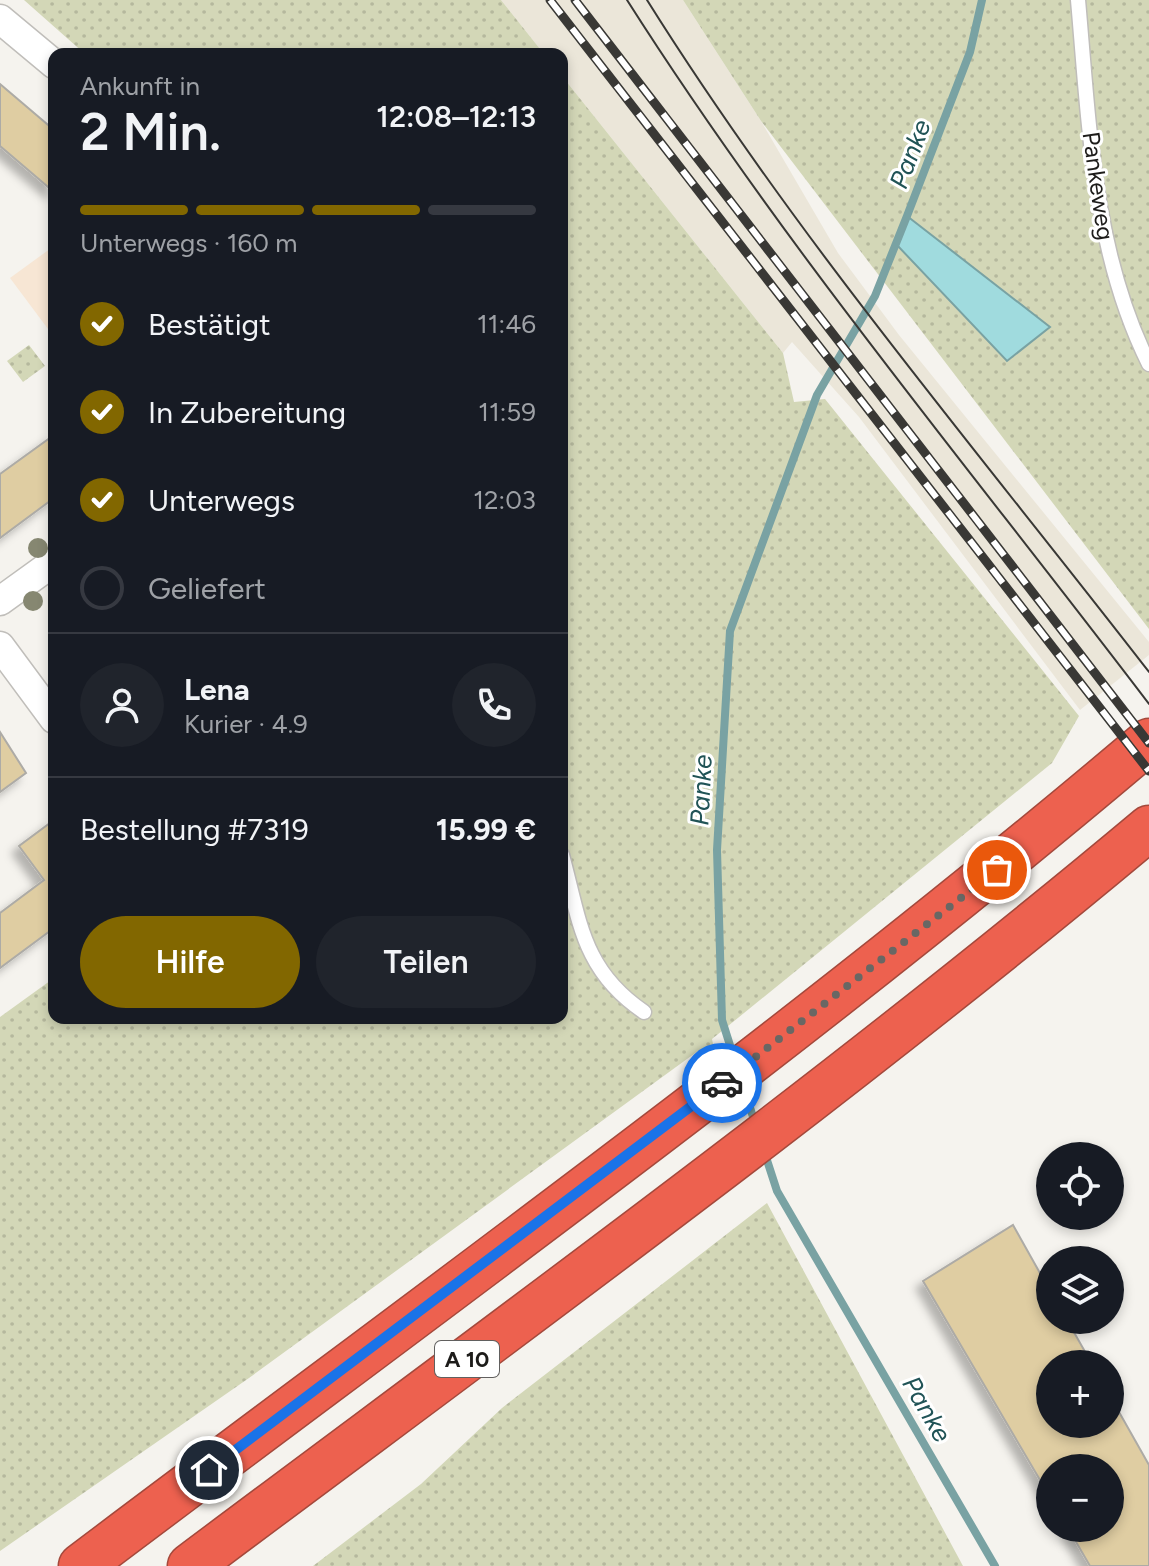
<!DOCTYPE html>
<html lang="de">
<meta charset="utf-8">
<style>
:root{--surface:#171b24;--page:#20242c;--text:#f1f3f6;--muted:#9ea1a6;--line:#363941;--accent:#826700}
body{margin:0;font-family:Figtree,sans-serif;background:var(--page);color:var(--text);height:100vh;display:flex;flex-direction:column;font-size:30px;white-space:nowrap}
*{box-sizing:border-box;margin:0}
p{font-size:26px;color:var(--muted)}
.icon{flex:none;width:44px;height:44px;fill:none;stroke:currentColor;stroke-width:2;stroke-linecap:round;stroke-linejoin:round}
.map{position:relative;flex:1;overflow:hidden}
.panel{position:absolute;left:48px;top:48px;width:520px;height:976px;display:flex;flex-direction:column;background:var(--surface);border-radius:16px;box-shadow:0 4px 12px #0003}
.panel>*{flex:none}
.buttons{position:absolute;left:1036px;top:1142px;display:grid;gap:16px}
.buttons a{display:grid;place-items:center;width:88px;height:88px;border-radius:50%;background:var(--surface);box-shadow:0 4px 12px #0003;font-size:40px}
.pin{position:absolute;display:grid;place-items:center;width:68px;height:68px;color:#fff;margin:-34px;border:4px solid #fff;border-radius:50%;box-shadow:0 2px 8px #0007}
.courier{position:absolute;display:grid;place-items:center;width:80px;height:80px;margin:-40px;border:6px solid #1a73e8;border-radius:50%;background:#fff;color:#222;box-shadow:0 2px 10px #0007}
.summary em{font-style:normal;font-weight:600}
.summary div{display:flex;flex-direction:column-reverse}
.summary{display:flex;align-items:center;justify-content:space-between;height:136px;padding:0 32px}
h1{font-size:52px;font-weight:600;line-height:60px}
.bar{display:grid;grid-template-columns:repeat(4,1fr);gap:12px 8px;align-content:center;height:96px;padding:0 32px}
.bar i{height:10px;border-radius:6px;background:var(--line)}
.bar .current{background:var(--accent)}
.bar p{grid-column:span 4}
.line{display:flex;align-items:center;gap:20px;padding:0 32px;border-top:2px solid var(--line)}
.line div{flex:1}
.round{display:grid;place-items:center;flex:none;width:84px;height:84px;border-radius:42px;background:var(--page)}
ol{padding:0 32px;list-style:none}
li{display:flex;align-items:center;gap:24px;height:88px}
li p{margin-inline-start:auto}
li .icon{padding:8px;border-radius:50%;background:var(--accent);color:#fff;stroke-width:4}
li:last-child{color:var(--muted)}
li i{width:44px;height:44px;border:4px solid var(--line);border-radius:50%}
.cta{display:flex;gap:16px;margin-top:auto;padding:16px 32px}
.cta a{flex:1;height:92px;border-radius:48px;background:var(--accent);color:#fff;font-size:32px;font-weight:600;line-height:92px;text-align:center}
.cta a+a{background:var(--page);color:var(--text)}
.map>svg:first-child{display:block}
</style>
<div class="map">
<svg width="1149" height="1566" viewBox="0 0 1149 1566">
<defs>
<pattern id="grass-dots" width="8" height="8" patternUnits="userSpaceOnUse" patternTransform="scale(2)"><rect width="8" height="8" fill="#d3d7b7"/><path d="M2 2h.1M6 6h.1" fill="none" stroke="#b5b89d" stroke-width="1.8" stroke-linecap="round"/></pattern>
<filter id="shadow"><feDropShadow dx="-7" dy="7" stdDeviation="4" flood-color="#0004"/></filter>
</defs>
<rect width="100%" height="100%" fill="#f5f3ee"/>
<!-- built -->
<path fill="#ebe6d9" d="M501,0H683L761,121L838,253L899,335L1149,642V655L1080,710L859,417L792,342L783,353L562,76V54H544Z"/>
<!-- education -->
<path fill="#f7e6d4" d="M54,246V337L10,278Z"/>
<!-- grass -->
<path fill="url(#grass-dots)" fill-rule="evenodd" d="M24,0H501L544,54H85Z
M683,0H1149V629L761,121ZM907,217L1050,327L1049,328L1007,361Z
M562,76L783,353L794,402L825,399L1079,716L1052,763L712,1039L717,1064L698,1051L249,1378L0,1551V1017L54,978V1018H562Z
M29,345L45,366L23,382L7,361Z
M767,1203L963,1566H313L421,1484L502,1408Z"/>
<!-- water -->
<path fill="#a0dbde" stroke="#79a2a3" stroke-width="2" d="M907,216L1050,327L1007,361L896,244Z"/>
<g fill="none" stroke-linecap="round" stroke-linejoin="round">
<!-- stream -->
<path stroke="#79a2a3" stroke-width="8" d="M734,1058L722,1020L717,850L730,631L817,395L875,296L907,216L970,52L982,0
M742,1083L755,1123
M764,1151L777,1191L995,1566"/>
</g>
<!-- building -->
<path fill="#dfcda2" stroke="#adaba6" stroke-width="2" filter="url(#shadow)" d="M0,84L54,130V192L0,146Z
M54,435V498L0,538V474Z
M0,732L26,773L0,792Z
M54,820V928L0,968V913L44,880L19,846Z
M1013,1225L1050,1291V1320H1067L1092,1364H1050V1424H1110V1396L1149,1465V1566H1090L1068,1528H1110V1468H1050V1497L923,1281Z"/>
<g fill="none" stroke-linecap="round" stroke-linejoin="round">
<defs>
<path id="service" d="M1078,0C1089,123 1093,252 1149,364
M562,855C580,921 582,970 644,1012"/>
<path id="minor" d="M0,19L54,64
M0,601L54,562
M0,646L54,719"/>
<path id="motorway" d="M81,1566C440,1295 806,1032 1149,741
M190,1566C513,1324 840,1087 1149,828"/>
</defs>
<!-- service casing -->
<use href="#service" stroke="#c0beba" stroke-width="17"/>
<!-- minor casing -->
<use href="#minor" stroke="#c0beba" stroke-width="31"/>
<!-- motorway casing -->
<use href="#motorway" stroke="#a4493c" stroke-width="47"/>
<!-- service -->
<use href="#service" stroke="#fff" stroke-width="14"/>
<!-- minor -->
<use href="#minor" stroke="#fff" stroke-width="28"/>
<!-- motorway -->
<use href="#motorway" stroke="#ed614f" stroke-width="44"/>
<!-- tram -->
<path stroke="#393835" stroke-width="2" d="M627,0C784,247 972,471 1149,704
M647,0C796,238 978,451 1149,672"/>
<defs>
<path id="rail" d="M550,0L1149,771
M575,0L1149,743"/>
</defs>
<!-- rail casing -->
<use href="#rail" stroke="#393835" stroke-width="9"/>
<!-- rail -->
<use href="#rail" stroke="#fff" stroke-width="6" stroke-dasharray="18" stroke-linecap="butt"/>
</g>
<!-- trees -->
<g fill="#868771">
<circle cx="38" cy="548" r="10"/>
<circle cx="33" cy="601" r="10"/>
</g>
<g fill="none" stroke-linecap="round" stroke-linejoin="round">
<!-- done -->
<path stroke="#696764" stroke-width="8" stroke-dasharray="0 14.4" d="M722,1083L997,870"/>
<!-- route -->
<path stroke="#1a73e8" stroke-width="10" d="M209,1470L722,1083"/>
</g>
<g text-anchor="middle" stroke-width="6" stroke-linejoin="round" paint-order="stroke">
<!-- shield labels -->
<rect fill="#fff" stroke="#61605f" stroke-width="2" x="435" y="1341" width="64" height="36" rx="6"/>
<g font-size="22" font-weight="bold" fill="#1d1c1a">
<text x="467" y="1367">A 10</text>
</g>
<!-- street labels -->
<g font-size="24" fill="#1d1c1a" stroke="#fff">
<text transform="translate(1098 186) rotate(82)" y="8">Pankeweg</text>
</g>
<!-- water labels -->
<g font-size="26" font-style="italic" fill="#205356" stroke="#fff">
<text transform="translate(910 154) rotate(-69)" y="9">Panke</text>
<text transform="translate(701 790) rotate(-87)" y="9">Panke</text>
<text transform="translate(927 1409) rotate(60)" y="9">Panke</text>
</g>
</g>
</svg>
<div class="buttons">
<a><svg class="icon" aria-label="locate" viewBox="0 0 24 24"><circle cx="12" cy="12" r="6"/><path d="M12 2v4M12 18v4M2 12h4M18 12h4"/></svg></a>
<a><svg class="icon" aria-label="layers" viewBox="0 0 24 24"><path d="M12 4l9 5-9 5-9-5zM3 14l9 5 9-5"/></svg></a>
<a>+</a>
<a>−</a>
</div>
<div class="pin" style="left:997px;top:870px;background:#ea580c"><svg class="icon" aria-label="bag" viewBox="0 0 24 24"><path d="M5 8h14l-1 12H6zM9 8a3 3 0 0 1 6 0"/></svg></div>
<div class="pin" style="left:209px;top:1470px;background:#1f2937"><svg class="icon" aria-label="home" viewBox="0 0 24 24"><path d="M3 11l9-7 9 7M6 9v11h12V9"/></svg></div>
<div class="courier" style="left:722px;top:1083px"><svg class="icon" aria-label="car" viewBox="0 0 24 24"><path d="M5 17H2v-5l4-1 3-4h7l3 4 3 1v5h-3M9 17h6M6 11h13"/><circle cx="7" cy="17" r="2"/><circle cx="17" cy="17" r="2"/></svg></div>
<section class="panel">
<div class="summary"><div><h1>2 Min.</h1><p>Ankunft in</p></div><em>12:08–12:13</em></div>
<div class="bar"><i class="current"></i><i class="current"></i><i class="current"></i><i></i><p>Unterwegs · 160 m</p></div>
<ol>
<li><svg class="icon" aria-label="check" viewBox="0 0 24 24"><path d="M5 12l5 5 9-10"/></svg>Bestätigt<p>11:46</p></li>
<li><svg class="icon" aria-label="check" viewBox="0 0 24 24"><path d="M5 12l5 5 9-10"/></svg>In Zubereitung<p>11:59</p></li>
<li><svg class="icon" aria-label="check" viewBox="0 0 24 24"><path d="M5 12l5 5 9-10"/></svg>Unterwegs<p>12:03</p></li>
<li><i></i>Geliefert</li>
</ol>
<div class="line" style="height:144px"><a class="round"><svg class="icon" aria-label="person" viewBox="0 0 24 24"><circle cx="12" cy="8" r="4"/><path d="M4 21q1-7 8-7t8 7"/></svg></a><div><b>Lena</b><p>Kurier · 4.9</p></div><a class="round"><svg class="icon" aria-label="phone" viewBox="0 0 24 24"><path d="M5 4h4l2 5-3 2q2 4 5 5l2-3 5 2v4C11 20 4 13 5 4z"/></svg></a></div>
<div class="line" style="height:104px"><div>Bestellung #7319</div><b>15.99 €</b></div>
<div class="cta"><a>Hilfe</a><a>Teilen</a></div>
</section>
</div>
